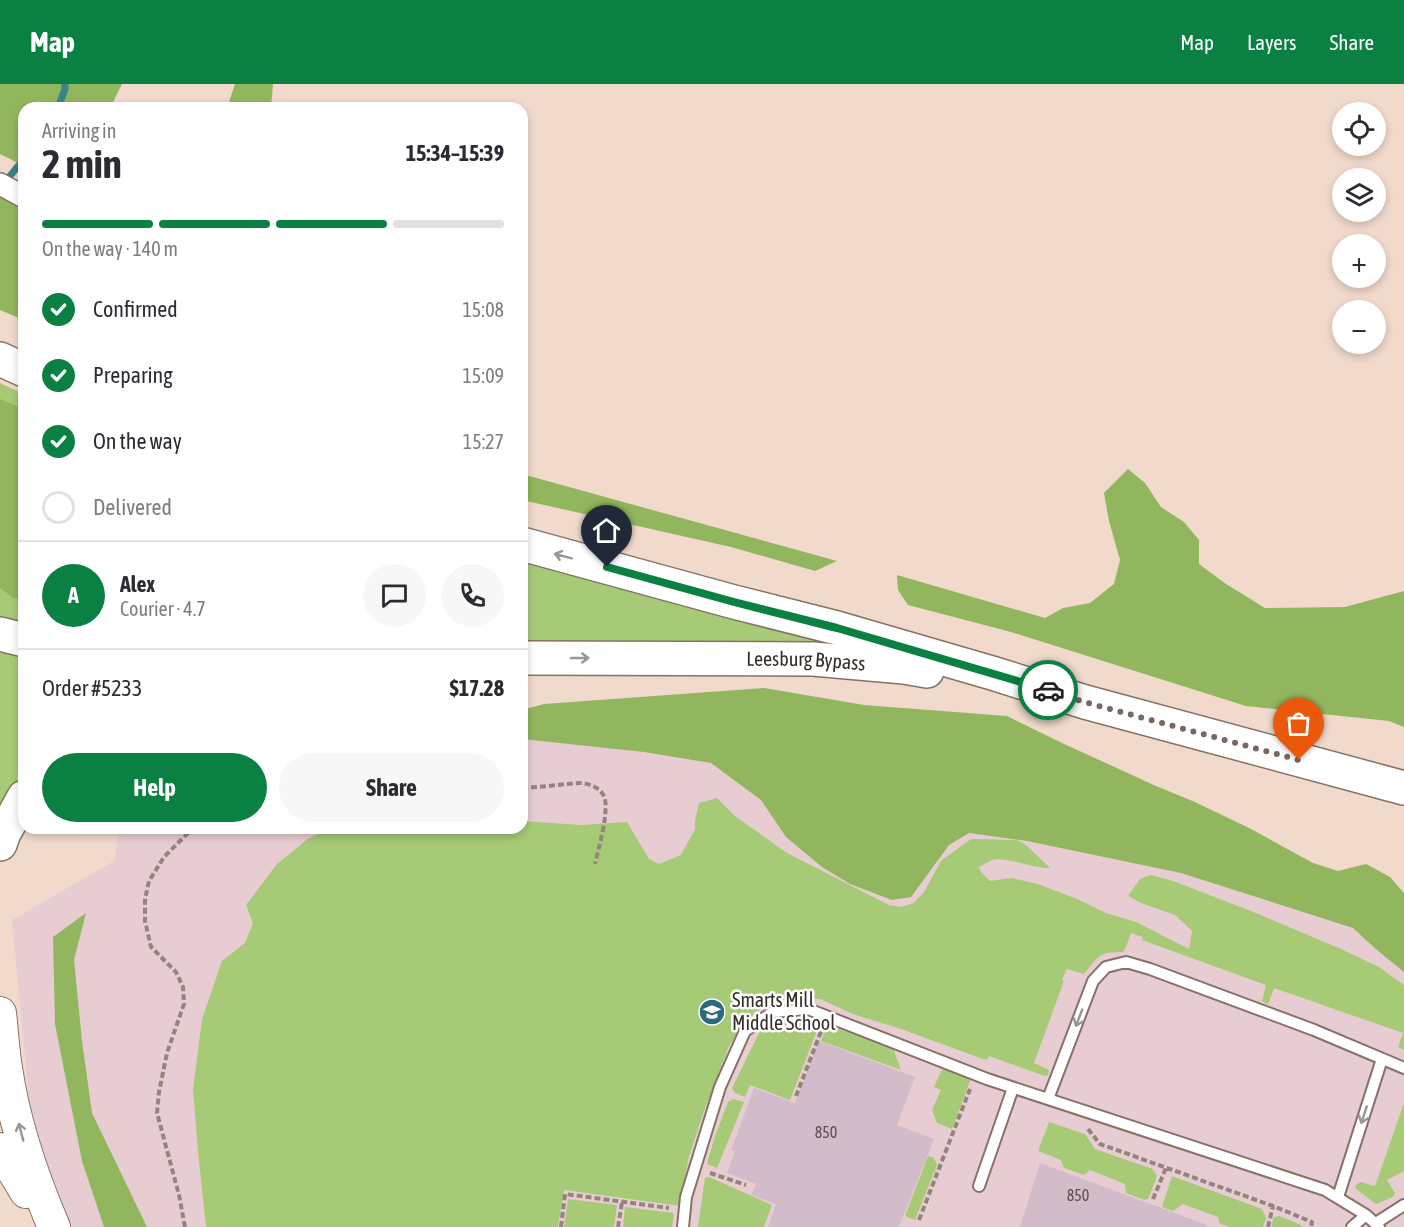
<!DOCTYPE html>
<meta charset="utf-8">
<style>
:root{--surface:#fff;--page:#f7f7f7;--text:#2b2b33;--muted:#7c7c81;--line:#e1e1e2;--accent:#0b8043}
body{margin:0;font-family:"Asap Condensed",sans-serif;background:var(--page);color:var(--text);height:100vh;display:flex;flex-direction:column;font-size:22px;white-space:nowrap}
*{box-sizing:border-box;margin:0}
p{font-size:20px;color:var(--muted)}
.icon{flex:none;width:33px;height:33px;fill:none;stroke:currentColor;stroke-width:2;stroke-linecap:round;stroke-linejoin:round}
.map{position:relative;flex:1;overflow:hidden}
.drawer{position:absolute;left:18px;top:18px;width:510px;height:732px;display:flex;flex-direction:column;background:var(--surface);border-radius:18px;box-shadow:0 3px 9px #0003}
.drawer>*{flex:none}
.controls{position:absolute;left:1332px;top:18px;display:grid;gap:12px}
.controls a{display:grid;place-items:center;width:54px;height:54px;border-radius:50%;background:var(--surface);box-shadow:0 3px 9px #0003;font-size:30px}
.pin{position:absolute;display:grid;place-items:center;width:51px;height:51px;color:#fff;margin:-62px -26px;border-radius:50% 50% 50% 0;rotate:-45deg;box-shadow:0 0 6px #0007}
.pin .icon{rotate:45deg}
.courier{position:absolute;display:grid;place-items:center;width:60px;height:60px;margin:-30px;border:4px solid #0b8043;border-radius:50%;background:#fff;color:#222;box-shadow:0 2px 8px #0007}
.headline em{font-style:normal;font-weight:700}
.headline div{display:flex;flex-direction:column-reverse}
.headline{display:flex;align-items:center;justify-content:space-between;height:102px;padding:0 24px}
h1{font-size:39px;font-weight:700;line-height:45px}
.bar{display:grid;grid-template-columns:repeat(4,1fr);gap:9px 6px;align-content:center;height:72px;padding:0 24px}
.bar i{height:8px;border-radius:4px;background:var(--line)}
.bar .active{background:var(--accent)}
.bar p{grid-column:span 4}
.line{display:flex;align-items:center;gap:15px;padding:0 24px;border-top:2px solid var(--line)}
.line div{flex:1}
.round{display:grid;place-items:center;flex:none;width:63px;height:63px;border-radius:32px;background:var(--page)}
ol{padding:0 24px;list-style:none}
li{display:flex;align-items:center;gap:18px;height:66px}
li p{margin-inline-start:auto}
li .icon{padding:6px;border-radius:50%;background:var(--accent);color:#fff;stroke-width:4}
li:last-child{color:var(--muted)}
li i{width:33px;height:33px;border:3px solid var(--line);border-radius:50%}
.cta{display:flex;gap:12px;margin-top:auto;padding:12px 24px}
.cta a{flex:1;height:69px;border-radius:36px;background:var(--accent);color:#fff;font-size:24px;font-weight:700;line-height:69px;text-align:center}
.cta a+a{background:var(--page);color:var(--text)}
header{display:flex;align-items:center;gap:36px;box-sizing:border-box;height:84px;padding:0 30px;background:var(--accent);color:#fff}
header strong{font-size:28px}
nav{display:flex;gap:33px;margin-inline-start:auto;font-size:21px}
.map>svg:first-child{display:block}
</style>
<header>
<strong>Map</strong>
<nav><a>Map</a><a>Layers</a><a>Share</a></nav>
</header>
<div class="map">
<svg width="1404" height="1143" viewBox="0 0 1404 1143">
<rect width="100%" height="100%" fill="#f1d9cc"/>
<!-- education -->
<path fill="#e7cdd1" d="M522,631L922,707L1404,840V1143H67L46,1082L29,1016L12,836L114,777L120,744H522Z"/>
<!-- green -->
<path fill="#a7ca77" d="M0,299L24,310V542L0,536Z
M522,477L613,503L907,574L522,561Z
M0,561L24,565V686L0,729Z
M717,714L735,732L787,769L889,821L901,823L914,819L924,808L941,777L971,755L1017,756L1026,761L1050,784C1034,785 1005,772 992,776C988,778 983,781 979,783L981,788L990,797L1012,794L1038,800L1077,815L1106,829L1136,838L1189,865L1192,847L1175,831L1141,819L1128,812L1140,795L1151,791L1173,797L1251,827L1341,865L1379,883L1404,901V966L1398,963L1403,949L1274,904L1269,918L1267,920L1262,917L1266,901L1142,856L1143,853L1131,849L1126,863L1123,868C1098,868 1099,872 1084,890L1067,885L1062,896L1064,897L1034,979L1049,986L1048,991L1045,992L989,972L987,976L980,974L904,946L853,930L820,915L789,914L763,923L748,935L729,962L704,1027L688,1076L681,1122L564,1106L558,1143H206L198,1067L193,1005L202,935L222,877L245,859L253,839L246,821L277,780L309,754L331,744H522V737L581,741L627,738L649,775L659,780L681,771L695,745V736L699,719Z
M803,933L815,937L818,944L790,1016L750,1001L745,1013L735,1009L732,1004L759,949L772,940Z
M832,943L893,964L901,986L821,957L825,947Z
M947,983L972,992L952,1045L937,1039L932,1026L941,1006L934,1003L941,987Z
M733,1015L744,1018L717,1084L707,1080L714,1055L728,1018Z
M1404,1019V1087L1387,1096L1395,1109L1393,1113L1376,1120L1356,1105L1355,1102L1360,1098L1375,1102Z
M1049,1038L1085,1050L1095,1065L1153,1085L1157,1092L1148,1115L1144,1116L1126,1109L1125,1100L1090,1086L1084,1091L1064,1084L1061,1076L1038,1067Z
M928,1072L934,1074L937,1081L915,1136L905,1132Z
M1172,1092L1262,1125L1266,1134L1263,1143H1230L1220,1140L1218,1133L1183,1120L1173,1127L1162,1123Z
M709,1093L772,1121L764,1143H698L705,1094Z
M568,1115L617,1121L614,1143H564Z
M625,1123L674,1129L672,1143H623Z
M1279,1132L1299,1140L1303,1143H1272L1273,1134Z"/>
<!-- forest -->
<path fill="#92b65d" d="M0,0H122L110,24H24V81H22L0,70Z
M235,0H273L271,24H227Z
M0,108L24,123V236L0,226Z
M0,315L24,325V516L13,514L0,504Z
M1128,385L1145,399L1161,423L1184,438L1199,456V480L1226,500L1265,524L1345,523L1404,507V643L1389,637L1246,622L1011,548L908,521L898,506L897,491L1045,534L1063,524L1090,519L1114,500L1120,476L1109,437L1104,409Z
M522,390L837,477L815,487L731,463L522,416Z
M764,604L864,621L1007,632L1062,659L1156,702L1195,718L1251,745L1313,779L1338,787L1366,780L1390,793L1404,809V888L1377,866L1353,844L1181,789L1027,757L969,749L949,761L911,813L892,816L850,800L822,783L786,753L761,716L711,679L644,668L522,655V626L544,620Z
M86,829L74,876L82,957L92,1029L147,1143H104L82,1077L55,940L53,853Z"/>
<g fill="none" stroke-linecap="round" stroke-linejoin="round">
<!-- stream -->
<path stroke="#398489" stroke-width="7" d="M58,24L65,5V0
M5,98L24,75"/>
</g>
<!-- building -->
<path fill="#d3bcca" d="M819,957L915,993L897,1041L934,1055L899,1143H768L776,1120L751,1111L756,1100L727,1089L735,1067L731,1066L754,1004L795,1019Z
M1040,1079L1207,1141V1143H1020Z"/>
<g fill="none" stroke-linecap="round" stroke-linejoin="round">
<defs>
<path id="service" d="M1048,1015L1093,897L1106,883L1126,878L1150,885L1314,946L1404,984
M979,1102L1013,1004
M1338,1113L1382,975
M1376,1139L1404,1121
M683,1143L686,1113L720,1003L745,947L773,928L808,925L987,995L1325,1106L1366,1131L1379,1143
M1352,1143L1366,1131"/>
<path id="minor" d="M0,100L24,113"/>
<path id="primary" d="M0,929C2,947 3,966 6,984C14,1039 32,1092 54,1143
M0,1065L26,1108"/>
<g id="trunk">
<path d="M0,275L24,286"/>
<path d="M522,460L734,518L837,544L992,589L1085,618L1404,704"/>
<path d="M0,550L24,556"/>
<path id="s1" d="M522,574L813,575L904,583L927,587"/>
<path d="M0,760L4,749L24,713"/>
</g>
</defs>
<!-- service casing -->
<use href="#service" stroke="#867165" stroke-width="14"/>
<!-- minor casing -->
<use href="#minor" stroke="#867165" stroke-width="24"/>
<!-- primary casing -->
<use href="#primary" stroke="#867165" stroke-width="34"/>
<!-- trunk casing -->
<use href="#trunk" stroke="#867165" stroke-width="36"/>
<!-- path -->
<path stroke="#95847b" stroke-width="4" stroke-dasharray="6 3" stroke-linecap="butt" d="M522,703C541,704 560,700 579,699C589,699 602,704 605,715C608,732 599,763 595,780
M796,1012L822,945
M1088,1045L1100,1060L1273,1122L1312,1138L1311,1143
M710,1089L746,1101
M1153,1115L1166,1084
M919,1136L970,1005
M185,1143L179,1111L157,1029L159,1008L167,969L184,920L183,903L176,888L151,863L145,837V815L149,797L164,773L193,744
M561,1143L565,1110L669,1124
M618,1143L622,1118
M1268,1143L1273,1122"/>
<!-- service -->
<use href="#service" stroke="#fff" stroke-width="10"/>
<!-- minor -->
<use href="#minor" stroke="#fff" stroke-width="21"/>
<!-- primary -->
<use href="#primary" stroke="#fff" stroke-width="32"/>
<!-- trunk -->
<use href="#trunk" stroke="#fff" stroke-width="33"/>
</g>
<!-- one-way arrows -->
<defs><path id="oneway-shaft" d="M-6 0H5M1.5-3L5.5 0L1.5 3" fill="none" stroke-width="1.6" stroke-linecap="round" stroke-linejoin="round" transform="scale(1.5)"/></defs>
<g stroke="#9a9694">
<use href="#oneway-shaft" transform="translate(563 472) rotate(-165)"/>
<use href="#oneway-shaft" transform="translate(580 574)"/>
<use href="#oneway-shaft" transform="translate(1079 934) rotate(111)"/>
<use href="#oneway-shaft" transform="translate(1364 1031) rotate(108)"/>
<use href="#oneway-shaft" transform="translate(21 1048) rotate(-105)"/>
</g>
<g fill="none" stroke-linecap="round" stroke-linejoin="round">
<!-- done -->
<path stroke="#776961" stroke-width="6" stroke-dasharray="0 10.8" d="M1048,606L1084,618L1299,676"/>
<!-- route -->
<path stroke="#0b8043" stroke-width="8" d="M607,483L734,518L837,544L1048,606"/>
</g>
<!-- icons -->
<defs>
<symbol id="school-disc" viewBox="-11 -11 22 22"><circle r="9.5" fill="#2b697f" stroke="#fff"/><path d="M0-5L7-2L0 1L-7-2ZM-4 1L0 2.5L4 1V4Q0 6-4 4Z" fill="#fff"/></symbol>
</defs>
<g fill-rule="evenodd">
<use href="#school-disc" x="697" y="913" width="30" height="30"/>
</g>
<g text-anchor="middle" stroke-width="5" stroke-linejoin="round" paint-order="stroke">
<!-- number labels -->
<g font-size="16" fill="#5d5150">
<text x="826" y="1054">850</text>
<text x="1078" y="1117">850</text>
</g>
<!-- street labels -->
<g font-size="20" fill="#362d28" stroke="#fff">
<text dy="7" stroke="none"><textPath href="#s1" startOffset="284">Leesburg Bypass</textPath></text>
</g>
<!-- poi labels -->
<g font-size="20" fill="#362d28" stroke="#fff" text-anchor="start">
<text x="732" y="923">Smarts Mill<tspan x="732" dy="23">Middle School</tspan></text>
</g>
</g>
</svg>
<div class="controls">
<a><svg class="icon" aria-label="locate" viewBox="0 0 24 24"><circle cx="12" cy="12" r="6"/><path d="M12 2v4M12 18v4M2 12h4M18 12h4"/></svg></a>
<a><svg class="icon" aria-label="layers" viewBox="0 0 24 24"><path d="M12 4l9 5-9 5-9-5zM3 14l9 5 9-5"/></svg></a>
<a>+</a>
<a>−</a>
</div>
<div class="pin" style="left:1299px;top:676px;background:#ea580c"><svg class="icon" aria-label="bag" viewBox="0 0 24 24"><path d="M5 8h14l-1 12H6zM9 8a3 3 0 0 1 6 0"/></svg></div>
<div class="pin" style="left:607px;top:483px;background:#1f2937"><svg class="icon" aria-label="home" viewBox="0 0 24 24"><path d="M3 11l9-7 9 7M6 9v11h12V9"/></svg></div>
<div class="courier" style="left:1048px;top:606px"><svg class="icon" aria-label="car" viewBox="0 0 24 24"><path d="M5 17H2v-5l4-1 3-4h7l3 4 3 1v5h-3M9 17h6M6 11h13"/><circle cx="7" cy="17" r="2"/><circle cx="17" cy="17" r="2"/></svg></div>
<section class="drawer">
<div class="headline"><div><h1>2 min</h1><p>Arriving in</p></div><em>15:34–15:39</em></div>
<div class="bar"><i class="active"></i><i class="active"></i><i class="active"></i><i></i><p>On the way · 140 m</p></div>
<ol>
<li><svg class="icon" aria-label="check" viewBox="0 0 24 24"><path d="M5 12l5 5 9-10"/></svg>Confirmed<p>15:08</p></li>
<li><svg class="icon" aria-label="check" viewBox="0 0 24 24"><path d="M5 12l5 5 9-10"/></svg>Preparing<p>15:09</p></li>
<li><svg class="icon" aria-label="check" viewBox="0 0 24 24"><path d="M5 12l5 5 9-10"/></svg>On the way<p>15:27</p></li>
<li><i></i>Delivered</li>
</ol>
<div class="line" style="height:108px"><b class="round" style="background:var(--accent);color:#fff">A</b><div><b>Alex</b><p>Courier · 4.7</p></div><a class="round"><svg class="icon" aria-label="chat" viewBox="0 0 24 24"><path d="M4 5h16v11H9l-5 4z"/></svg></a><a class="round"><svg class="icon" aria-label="phone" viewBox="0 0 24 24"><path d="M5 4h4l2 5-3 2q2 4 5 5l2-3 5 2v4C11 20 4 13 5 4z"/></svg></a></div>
<div class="line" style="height:78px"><div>Order #5233</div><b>$17.28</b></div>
<div class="cta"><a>Help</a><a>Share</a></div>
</section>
</div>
